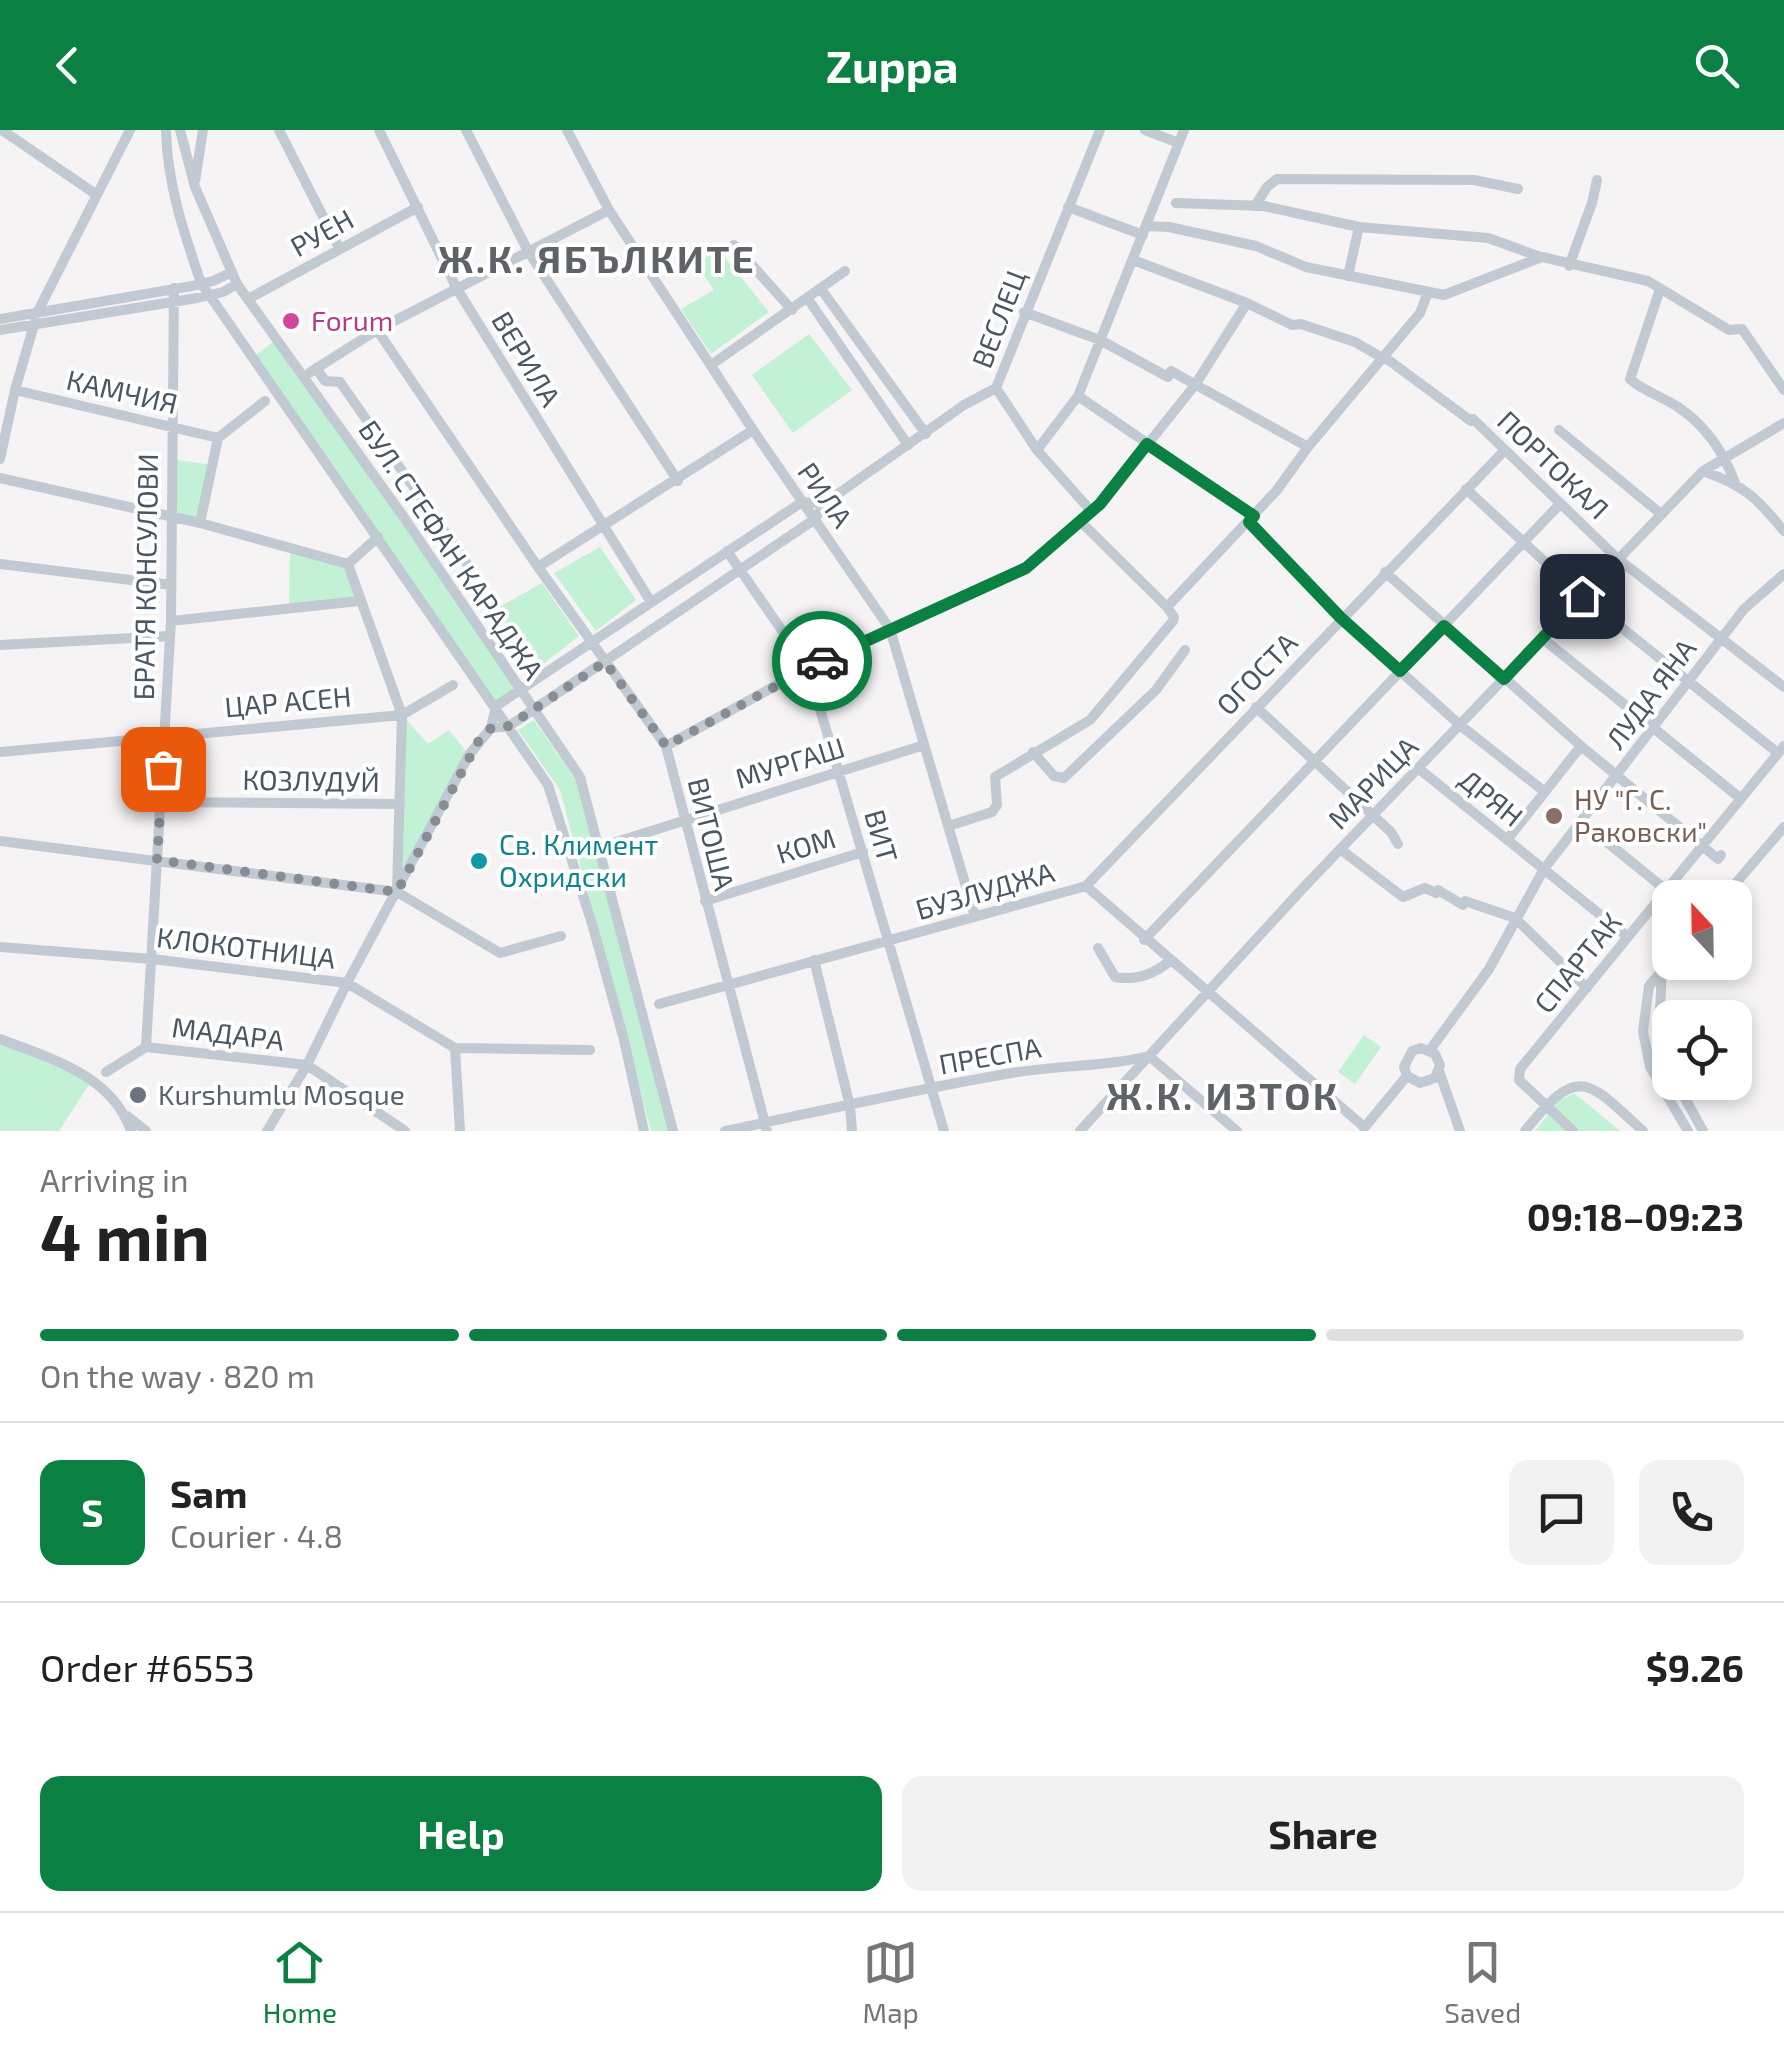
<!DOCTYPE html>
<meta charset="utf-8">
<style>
:root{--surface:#fff;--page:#f2f2f2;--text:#222;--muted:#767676;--line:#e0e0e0;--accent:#0b8043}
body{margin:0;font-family:"Exo 2",sans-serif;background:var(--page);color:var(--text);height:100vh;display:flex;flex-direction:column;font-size:38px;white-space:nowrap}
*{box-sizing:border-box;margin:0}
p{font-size:32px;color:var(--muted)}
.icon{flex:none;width:55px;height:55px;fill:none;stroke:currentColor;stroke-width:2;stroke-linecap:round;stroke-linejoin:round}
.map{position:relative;height:1001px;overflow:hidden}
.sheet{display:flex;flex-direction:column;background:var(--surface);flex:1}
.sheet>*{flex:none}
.needle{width:65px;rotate:338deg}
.buttons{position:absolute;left:1652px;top:750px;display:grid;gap:20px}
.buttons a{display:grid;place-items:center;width:100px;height:100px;border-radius:20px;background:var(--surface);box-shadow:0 5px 15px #0003;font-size:50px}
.pin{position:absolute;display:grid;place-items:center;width:85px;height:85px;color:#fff;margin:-42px;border-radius:20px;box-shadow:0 5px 15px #0006}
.courier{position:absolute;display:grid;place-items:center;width:100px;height:100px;margin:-50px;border:8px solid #0b8043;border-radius:50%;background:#fff;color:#222;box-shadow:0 2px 12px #0007}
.head em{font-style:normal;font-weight:700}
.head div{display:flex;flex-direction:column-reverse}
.head{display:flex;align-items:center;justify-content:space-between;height:170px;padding:0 40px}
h1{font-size:65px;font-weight:700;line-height:75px}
.bar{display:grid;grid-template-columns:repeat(4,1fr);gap:15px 10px;align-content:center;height:120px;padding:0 40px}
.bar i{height:12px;border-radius:8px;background:var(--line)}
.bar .current{background:var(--accent)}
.bar p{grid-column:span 4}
.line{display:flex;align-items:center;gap:25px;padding:0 40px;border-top:2px solid var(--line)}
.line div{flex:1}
.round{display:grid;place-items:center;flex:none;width:105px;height:105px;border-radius:20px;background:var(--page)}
.action{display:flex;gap:20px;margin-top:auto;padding:20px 40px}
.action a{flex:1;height:115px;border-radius:20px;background:var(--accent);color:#fff;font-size:40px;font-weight:700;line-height:115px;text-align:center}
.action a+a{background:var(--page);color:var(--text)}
header{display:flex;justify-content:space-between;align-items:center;height:130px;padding:0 40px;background:var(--accent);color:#fff;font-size:45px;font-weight:700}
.tabs{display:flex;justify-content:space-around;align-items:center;height:140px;border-top:2px solid var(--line);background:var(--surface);font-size:28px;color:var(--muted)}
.tabs a{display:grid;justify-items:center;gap:5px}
.tabs .current{color:var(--accent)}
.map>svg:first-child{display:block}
</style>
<header><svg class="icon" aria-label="back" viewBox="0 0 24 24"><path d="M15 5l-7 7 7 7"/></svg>Zuppa<svg class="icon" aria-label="search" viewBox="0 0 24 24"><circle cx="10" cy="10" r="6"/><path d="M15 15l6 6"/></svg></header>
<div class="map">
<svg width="1784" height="1001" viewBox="0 0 1784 1001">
<rect width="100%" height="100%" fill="#f5f3f3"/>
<!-- green -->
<path fill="#c3f1d5" d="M718,119L769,182L711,224L681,179L714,160L696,134Z
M809,204L852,260L793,303L752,245Z
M277,209L520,560L496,576L253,227Z
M170,329L213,335L200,393L170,387Z
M600,417L636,470L596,501L554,443Z
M290,418L348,434L359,471L289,478Z
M542,453L579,506L538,538L496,479Z
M402,585L428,614L449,600L469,625L397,762Z
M534,590L577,652L669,1001H651L560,660L518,600Z
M1364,905L1381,917L1355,954L1338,942Z
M0,909L92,950L59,1001H0Z
M1574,963L1620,1001H1535L1559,971Z"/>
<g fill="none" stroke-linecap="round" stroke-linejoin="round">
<!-- minor -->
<path stroke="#c1cad2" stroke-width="10" d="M2,0L97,65
M166,0C167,54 184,103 201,153L548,655L593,797L624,910L644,1001
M180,0L195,57L237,154L403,386L580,647L673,1001
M279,0L339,118
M379,0L457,159L651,472
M466,0L528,121L678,351
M567,0L609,80L753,300L890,499L975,787
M1145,0L1179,13
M195,51L203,0
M1176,73L1264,76L1359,97L1488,108L1538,126
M1255,76L1267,57L1277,49L1474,50L1518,59
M1068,77L1143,105
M1146,96L1169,97L1256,116L1306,137L1444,165L1542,127L1648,151L1729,200L1742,199L1784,260
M734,115L792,180
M1133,130L1247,173L1292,195L1301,194L1355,212L1381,227
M1569,136L1592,73L1597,50
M1348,146L1359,97
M821,159L926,304
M1660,159L1630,249C1643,261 1663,267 1678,277C1705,295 1724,323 1735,353
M248,169L418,77
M808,169L908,315
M1024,182L1100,210L1168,247L1171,241L1308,317
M0,189L192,156L213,151L230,143
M0,200L197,168L223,162L237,154
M377,200L538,437L666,616L767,1001
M1383,226L1471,291L1473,289L1618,429L1784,557
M711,235L845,141
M316,238L325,251L340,252L468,435
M309,243L377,200L609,80
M996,258L1037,320L1091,381
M15,260L218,308
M1078,266L1254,386
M1559,300L1661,384
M1037,320L1078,266L1184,0
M0,329L15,260L38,181L130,0
M1703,341C1745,356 1756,367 1784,401
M0,348L200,393L348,434L378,407
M1466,359L1582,466L1778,623
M1080,391L1167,477
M1249,391L1341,488L1460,595L1545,662
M200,393L218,308L265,271
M727,421L808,538L944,1001
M0,434L171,455
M348,434L402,585L397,759
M538,437L753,300
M1385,442L1581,616L1718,729L1721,725
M171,491L359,471
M1542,508L1740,668
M0,515L170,506
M1256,577L1391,702L1398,714
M491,598L509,596L815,389L825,373L964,275L996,258L1100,0
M666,616L808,538L1026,439L1100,374L1195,255L1247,173
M0,622L402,585L453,555
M1033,622L1054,646L1064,648L1156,560L1185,520
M1418,638L1628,807
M162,672L399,674
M1581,691L1666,760
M949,696L992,682L997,675L995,647L1090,590L1173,491L1174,487L1167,477L1277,360L1308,317L1420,183L1428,162
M1507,710L1581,616
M0,711L397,762L500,823L561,806
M613,713L924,615
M1340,719L1403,767L1425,758L1436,763L1438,760L1463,775L1465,771L1515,788L1587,858
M1086,756L1504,321
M1086,756L1363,996
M1723,768L1784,697
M705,771L863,722
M1144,810L1559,375
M0,817L152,829L347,853L455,918L590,920
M1098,818L1115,847C1136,851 1154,844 1170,831
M814,830L850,976L852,1001
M1670,831L1649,856L1643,901L1650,937L1688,1001
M1661,845C1663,881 1651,909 1670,942
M659,874L1086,756
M0,909C50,928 112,945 131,1001
M146,917L171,491L174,158
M146,917L307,935L405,1001
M455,918L460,1001
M1430,920L1489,839L1544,739L1744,479L1784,444
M1439,941L1460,1001
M106,942L146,917
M1676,952L1703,1001
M127,986L146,1001
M1364,998L1407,946L1404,937L1412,921L1421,918L1435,924L1440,935L1435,948L1420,953L1407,946
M267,1001L307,935L347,853L469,625L491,598L496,576L802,372L825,373
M725,1001C821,981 916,959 1012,943C1058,935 1104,937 1149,926L1237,1001
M1080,1001L1304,757L1703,341L1784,293
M1525,1001C1579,933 1587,950 1643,1001
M1573,1001L1519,950L1520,939L1784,616"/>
</g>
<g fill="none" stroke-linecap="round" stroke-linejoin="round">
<!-- done -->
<path stroke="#868d94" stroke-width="10" stroke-dasharray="0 18" d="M163,639L157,730L397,762L478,612L491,598L509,596L605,532L666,616L822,531"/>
<!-- route -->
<path stroke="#0b8043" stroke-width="12" d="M822,531L1026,438L1100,374L1147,314L1254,386L1249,392L1341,488L1400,541L1444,496L1504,549L1582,466"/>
</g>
<!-- markers -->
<circle fill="#d1479c" stroke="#fff" stroke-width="4" cx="291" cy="191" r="10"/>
<circle fill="#8d6e63" stroke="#fff" stroke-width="4" cx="1554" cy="686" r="10"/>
<circle fill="#0f9aa8" stroke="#fff" stroke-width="4" cx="479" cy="731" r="10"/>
<circle fill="#6b7280" stroke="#fff" stroke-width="4" cx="138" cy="965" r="10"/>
<g text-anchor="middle" stroke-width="8" stroke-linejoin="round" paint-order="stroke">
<!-- street labels -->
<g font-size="28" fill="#4a5661" stroke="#fff">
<text transform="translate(322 103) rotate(-29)" y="10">РУЕН</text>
<text transform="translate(999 189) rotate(-69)" y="10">ВЕСЛЕЦ</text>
<text transform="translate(526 229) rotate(59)" y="10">ВЕРИЛА</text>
<text transform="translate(122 262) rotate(13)" y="10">КАМЧИЯ</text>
<text transform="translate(1553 335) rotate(44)" y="10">ПОРТОКАЛ</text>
<text transform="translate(825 365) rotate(55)" y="10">РИЛА</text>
<text transform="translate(451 420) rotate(56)" y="10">БУЛ. СТЕФАН КАРАДЖА</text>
<text transform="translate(146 447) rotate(-89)" y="10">БРАТЯ КОНСУЛОВИ</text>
<text transform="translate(1257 544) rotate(-46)" y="10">ОГОСТА</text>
<text transform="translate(1651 564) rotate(-53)" y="10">ЛУДА ЯНА</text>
<text transform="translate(288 572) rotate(-5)" y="10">ЦАР АСЕН</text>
<text transform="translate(790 633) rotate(-17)" y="10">МУРГАШ</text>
<text transform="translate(311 651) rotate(1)" y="10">КОЗЛУДУЙ</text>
<text transform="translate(1373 653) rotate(-46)" y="10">МАРИЦА</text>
<text transform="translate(1491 668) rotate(39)" y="10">ДРЯН</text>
<text transform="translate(711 704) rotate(76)" y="10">ВИТОША</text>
<text transform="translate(881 706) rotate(74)" y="10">ВИТ</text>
<text transform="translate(806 716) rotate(-17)" y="10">КОМ</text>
<text transform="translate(985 761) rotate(-16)" y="10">БУЗЛУДЖА</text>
<text transform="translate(246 818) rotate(7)" y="10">КЛОКОТНИЦА</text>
<text transform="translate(1578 833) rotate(-51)" y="10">СПАРТАК</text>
<text transform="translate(228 904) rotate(7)" y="10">МАДАРА</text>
<text transform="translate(990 926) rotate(-10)" y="10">ПРЕСПА</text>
</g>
<!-- hotel labels -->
<g font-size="28" fill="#b23c85" stroke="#fff" text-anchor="start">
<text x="311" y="201">Forum</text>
</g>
<!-- education labels -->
<g font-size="28" fill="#785e54" stroke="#fff" text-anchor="start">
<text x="1574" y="680">НУ "Г. С.<tspan x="1574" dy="32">Раковски"</tspan></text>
</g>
<!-- culture labels -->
<g font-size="28" fill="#0d838f" stroke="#fff" text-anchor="start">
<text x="499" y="725">Св. Климент<tspan x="499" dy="32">Охридски</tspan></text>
</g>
<!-- worship labels -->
<g font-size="28" fill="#5b616d" stroke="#fff" text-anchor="start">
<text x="158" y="975">Kurshumlu Mosque</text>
</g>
<!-- district labels -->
<g font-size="38" font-weight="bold" letter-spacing="2.5" fill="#5f6368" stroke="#fff">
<text x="597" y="143">Ж.К. ЯБЪЛКИТЕ</text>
<text x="1223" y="980">Ж.К. ИЗТОК</text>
</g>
</g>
</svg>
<div class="buttons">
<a><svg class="needle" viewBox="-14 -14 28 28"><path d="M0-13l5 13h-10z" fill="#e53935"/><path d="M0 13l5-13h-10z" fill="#767676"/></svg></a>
<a><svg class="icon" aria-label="locate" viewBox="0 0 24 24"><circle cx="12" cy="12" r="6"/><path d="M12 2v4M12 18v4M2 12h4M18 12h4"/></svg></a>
</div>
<div class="pin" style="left:163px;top:639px;background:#ea580c"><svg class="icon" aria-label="bag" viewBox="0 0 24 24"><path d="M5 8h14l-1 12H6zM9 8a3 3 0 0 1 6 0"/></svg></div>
<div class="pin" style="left:1582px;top:466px;background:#1f2937"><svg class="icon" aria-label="home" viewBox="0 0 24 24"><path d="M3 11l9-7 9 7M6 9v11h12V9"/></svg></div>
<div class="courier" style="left:822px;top:531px"><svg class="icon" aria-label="car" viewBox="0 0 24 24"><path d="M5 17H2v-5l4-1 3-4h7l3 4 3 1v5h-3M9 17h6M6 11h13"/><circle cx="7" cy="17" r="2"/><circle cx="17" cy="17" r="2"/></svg></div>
</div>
<section class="sheet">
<div class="head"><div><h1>4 min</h1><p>Arriving in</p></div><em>09:18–09:23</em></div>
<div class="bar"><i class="current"></i><i class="current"></i><i class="current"></i><i></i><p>On the way · 820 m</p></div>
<div class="line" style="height:180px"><b class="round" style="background:var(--accent);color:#fff">S</b><div><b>Sam</b><p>Courier · 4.8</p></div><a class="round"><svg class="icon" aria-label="chat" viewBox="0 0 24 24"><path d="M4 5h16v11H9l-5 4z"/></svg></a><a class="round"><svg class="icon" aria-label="phone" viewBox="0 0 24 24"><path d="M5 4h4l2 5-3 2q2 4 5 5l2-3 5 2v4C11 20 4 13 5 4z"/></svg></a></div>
<div class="line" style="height:130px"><div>Order #6553</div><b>$9.26</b></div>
<div class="action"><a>Help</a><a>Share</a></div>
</section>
<nav class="tabs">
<a class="current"><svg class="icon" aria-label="home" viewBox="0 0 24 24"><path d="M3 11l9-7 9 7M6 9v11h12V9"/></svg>Home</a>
<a><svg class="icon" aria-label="map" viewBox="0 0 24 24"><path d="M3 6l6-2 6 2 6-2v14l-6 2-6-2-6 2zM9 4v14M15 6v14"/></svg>Map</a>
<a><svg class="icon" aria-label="saved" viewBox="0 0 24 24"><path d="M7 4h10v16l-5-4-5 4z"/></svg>Saved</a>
</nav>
